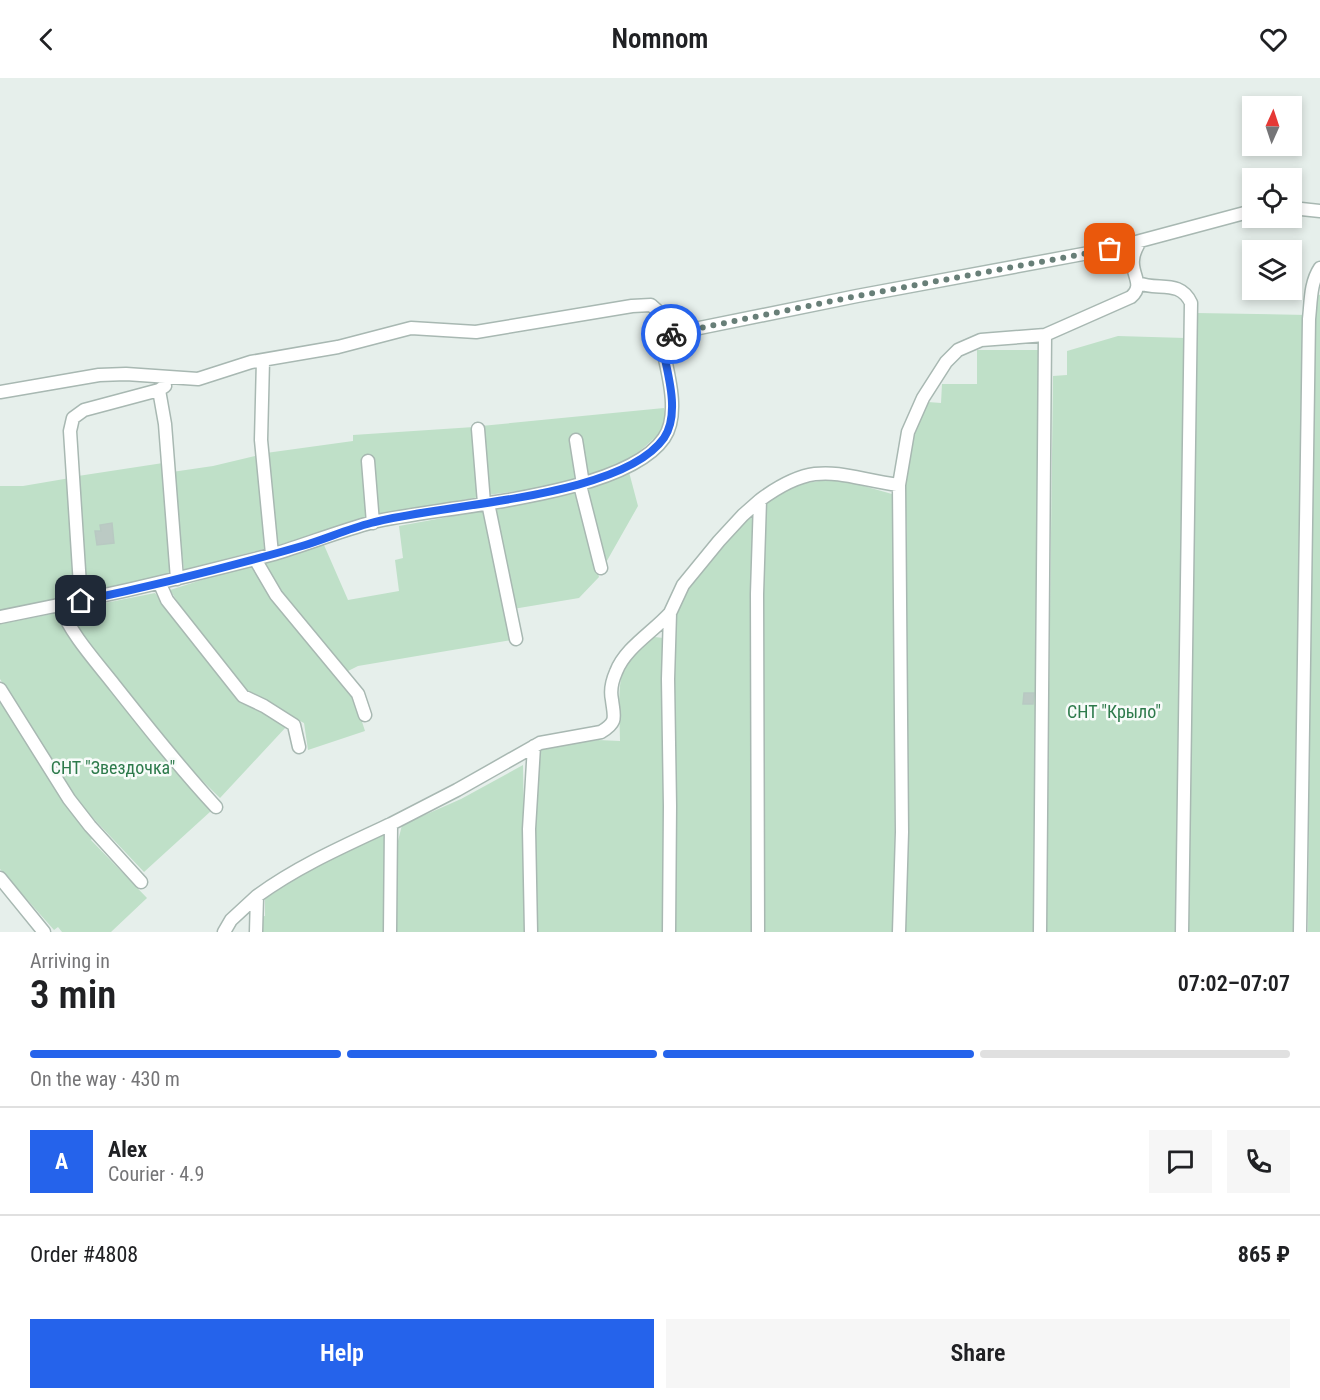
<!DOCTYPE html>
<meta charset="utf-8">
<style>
:root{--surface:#fff;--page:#f6f6f6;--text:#202124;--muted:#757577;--line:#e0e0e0;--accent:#2563eb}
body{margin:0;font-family:"Roboto Condensed",sans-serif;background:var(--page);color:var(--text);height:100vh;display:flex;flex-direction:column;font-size:22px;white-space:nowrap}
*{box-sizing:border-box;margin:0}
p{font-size:20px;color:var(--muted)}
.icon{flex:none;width:33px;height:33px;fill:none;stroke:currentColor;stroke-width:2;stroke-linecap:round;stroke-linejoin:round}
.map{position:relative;height:854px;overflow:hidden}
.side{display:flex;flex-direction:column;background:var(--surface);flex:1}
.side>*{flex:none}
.needle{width:39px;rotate:3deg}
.tools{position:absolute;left:1242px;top:18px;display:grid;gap:12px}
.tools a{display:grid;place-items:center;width:60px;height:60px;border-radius:0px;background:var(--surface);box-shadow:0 3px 9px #0003;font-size:30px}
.pin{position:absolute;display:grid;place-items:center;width:51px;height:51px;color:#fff;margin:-26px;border-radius:12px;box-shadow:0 3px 9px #0006}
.courier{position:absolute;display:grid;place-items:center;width:60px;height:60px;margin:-30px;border:4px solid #2563eb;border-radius:50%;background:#fff;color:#222;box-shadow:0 2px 8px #0007}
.headline em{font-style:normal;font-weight:600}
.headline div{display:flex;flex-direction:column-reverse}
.headline{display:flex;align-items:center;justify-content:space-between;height:102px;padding:0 30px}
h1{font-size:39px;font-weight:600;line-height:45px}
.bar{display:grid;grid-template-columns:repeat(4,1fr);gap:9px 6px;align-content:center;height:72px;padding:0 30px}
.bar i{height:8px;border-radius:4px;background:var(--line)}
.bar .active{background:var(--accent)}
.bar p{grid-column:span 4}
.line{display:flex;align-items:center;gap:15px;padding:0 30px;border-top:2px solid var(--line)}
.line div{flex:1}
.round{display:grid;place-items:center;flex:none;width:63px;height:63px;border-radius:0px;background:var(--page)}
.button{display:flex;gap:12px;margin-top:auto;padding:12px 30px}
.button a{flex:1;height:69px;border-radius:0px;background:var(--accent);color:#fff;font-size:24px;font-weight:600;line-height:69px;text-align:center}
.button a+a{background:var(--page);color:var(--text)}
header{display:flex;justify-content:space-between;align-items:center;height:78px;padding:0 30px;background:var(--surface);font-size:27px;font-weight:600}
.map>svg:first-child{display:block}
</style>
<header><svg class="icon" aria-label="back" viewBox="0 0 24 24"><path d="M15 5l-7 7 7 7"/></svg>Nomnom<svg class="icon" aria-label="heart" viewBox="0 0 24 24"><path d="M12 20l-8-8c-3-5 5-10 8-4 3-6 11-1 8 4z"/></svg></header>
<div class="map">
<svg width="1320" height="854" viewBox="0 0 1320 854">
<rect width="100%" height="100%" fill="#e6efeb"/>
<!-- green -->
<path fill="#bfe0c8" d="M1316,216L1320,217V854H1308C1310,641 1308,429 1316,216Z
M1196,235L1307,237C1298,443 1300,648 1297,854H1187Z
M1118,258L1185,260L1177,854H1046L1053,298L1067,297V273Z
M977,272H1042L1035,854H905L907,451L904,411L911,363L928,324L941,325L942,306H977Z
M664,330L667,346C653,364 610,403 585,396L579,401L532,411L488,417L481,348Z
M474,349L480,419L376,437L276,468L266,375L353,363V357Z
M259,377L264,471L184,492L172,394L213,388Z
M163,385L173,497L86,517L78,398Z
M629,394L638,428L604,488L586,412Z
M70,400L78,518L0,534V408H23Z
M826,402L846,403L892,416L894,451L895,854H763L764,437L768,421L792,407Z
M578,413L599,499L579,520L513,531L493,429Z
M486,432L511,562L358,588L344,595L284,521L264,484L324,467L348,522L399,513L395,482L403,480L399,448Z
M753,437L754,854H674V537L682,515L746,438Z
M252,486L354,619L365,653L308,672L304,645L244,613L186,537L170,512Z
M155,515L241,622L255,632L260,629L287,648L220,720L170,671L68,537L70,532Z
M57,535L168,682L211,733L144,794L74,720L0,601V546Z
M654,559L664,560L665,854H535L536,677L540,671L548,668L598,662L620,663C620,646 617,609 623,593C627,580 643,566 654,559Z
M0,620L94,758L91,762L147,820L111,854H62L58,849L54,852L0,791Z
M523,687L526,854H396V771L402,747L461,721Z
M385,756L386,854H259V839L265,838V821L315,787Z"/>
<!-- building -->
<path fill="#bbcac4" stroke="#b8c9c2" stroke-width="1.5" d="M112,445L114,465L97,467L95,453H101L100,447Z
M1024,615H1034L1033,626H1023Z"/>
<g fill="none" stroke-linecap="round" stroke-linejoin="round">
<defs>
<path id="minor" d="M1292,130L1320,133
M1138,205C1158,213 1180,201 1191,225L1182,854
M263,282L261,362L272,476
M165,308L159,312L165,346L177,501
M0,314L99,297L126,296L198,301L251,284L338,269L411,250L476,254L632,228L651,227L670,244L675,255
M478,351L484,425
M576,362L583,406
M368,383L373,445
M580,407L601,490
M488,425L516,561
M255,481L276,517L358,616L365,637
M160,506L167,522L243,618L264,628L294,647L299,669
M81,523L70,353L73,340L84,332L159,312
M60,528C71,556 93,580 112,604C146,647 179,689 216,729
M0,539C92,521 183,500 274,476C307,466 340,453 373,444C442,428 624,419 664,360C682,334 665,286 660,258L857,218L1110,171L1252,133
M0,611L69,721L90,748L141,804
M0,800L44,854
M224,854L231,842L257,818
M256,854L257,818C298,788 344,768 391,746
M390,854L391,746L457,712L540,665L601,654C618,644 614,639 612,622C610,613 612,603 616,594C625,570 653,554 670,535
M531,854L529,751L534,668
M669,854L670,728L668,601L670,535L683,507L719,463L743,437L760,422
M758,854L757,516L760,422C817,380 836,398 899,407
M899,854L902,754L899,407L908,354L923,320L946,284L958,272L981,262L1045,257L1131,219C1145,207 1131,196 1133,182C1133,175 1137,169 1140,163
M1040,854L1045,257
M1300,854L1309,241C1311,224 1310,205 1320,190"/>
</defs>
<!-- minor casing -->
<use href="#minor" stroke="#a8b8b2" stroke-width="15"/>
<!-- minor -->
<use href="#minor" stroke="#fff" stroke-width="12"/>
</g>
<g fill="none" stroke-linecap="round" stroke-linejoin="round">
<!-- done -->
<path stroke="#687f78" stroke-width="6" stroke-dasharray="0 10.8" d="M671,256L857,218L1110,171"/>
<!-- route -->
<path stroke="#2563eb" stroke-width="8" d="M81,523C156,507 229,489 302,468C325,461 348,451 371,445C442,425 621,421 664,360C682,334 665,287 660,258L671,256"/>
</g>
<g text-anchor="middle" stroke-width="5" stroke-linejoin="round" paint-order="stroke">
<!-- park labels -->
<g font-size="18" fill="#2d7a4b" stroke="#f7fbf9">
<text x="1114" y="640">СНТ "Крыло"</text>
<text x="113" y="696">СНТ "Звездочка"</text>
</g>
</g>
</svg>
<div class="tools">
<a><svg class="needle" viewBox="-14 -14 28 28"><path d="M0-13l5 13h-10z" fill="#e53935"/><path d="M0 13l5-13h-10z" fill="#757577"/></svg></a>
<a><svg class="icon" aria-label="locate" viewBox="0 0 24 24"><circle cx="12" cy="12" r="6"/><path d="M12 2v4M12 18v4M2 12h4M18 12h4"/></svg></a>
<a><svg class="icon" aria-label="layers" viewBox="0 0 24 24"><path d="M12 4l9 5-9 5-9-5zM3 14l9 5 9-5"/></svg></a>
</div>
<div class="pin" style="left:1110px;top:171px;background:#ea580c"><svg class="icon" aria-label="bag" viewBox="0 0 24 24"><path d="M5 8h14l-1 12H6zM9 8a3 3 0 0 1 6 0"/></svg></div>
<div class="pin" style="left:81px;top:523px;background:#1f2937"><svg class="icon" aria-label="home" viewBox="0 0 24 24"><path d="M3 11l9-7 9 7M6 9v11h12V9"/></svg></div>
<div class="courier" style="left:671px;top:256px"><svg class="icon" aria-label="bike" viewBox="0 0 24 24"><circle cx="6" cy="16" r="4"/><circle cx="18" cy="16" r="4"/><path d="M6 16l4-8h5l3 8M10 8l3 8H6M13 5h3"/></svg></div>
</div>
<section class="side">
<div class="headline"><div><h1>3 min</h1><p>Arriving in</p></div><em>07:02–07:07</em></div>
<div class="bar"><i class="active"></i><i class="active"></i><i class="active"></i><i></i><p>On the way · 430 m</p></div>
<div class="line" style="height:108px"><b class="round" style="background:var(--accent);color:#fff">A</b><div><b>Alex</b><p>Courier · 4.9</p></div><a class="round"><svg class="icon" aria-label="chat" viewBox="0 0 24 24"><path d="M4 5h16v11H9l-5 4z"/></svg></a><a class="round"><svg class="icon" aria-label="phone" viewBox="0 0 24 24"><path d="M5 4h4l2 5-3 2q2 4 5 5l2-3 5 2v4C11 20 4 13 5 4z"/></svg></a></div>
<div class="line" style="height:78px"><div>Order #4808</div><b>865 ₽</b></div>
<div class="button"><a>Help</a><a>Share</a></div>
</section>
